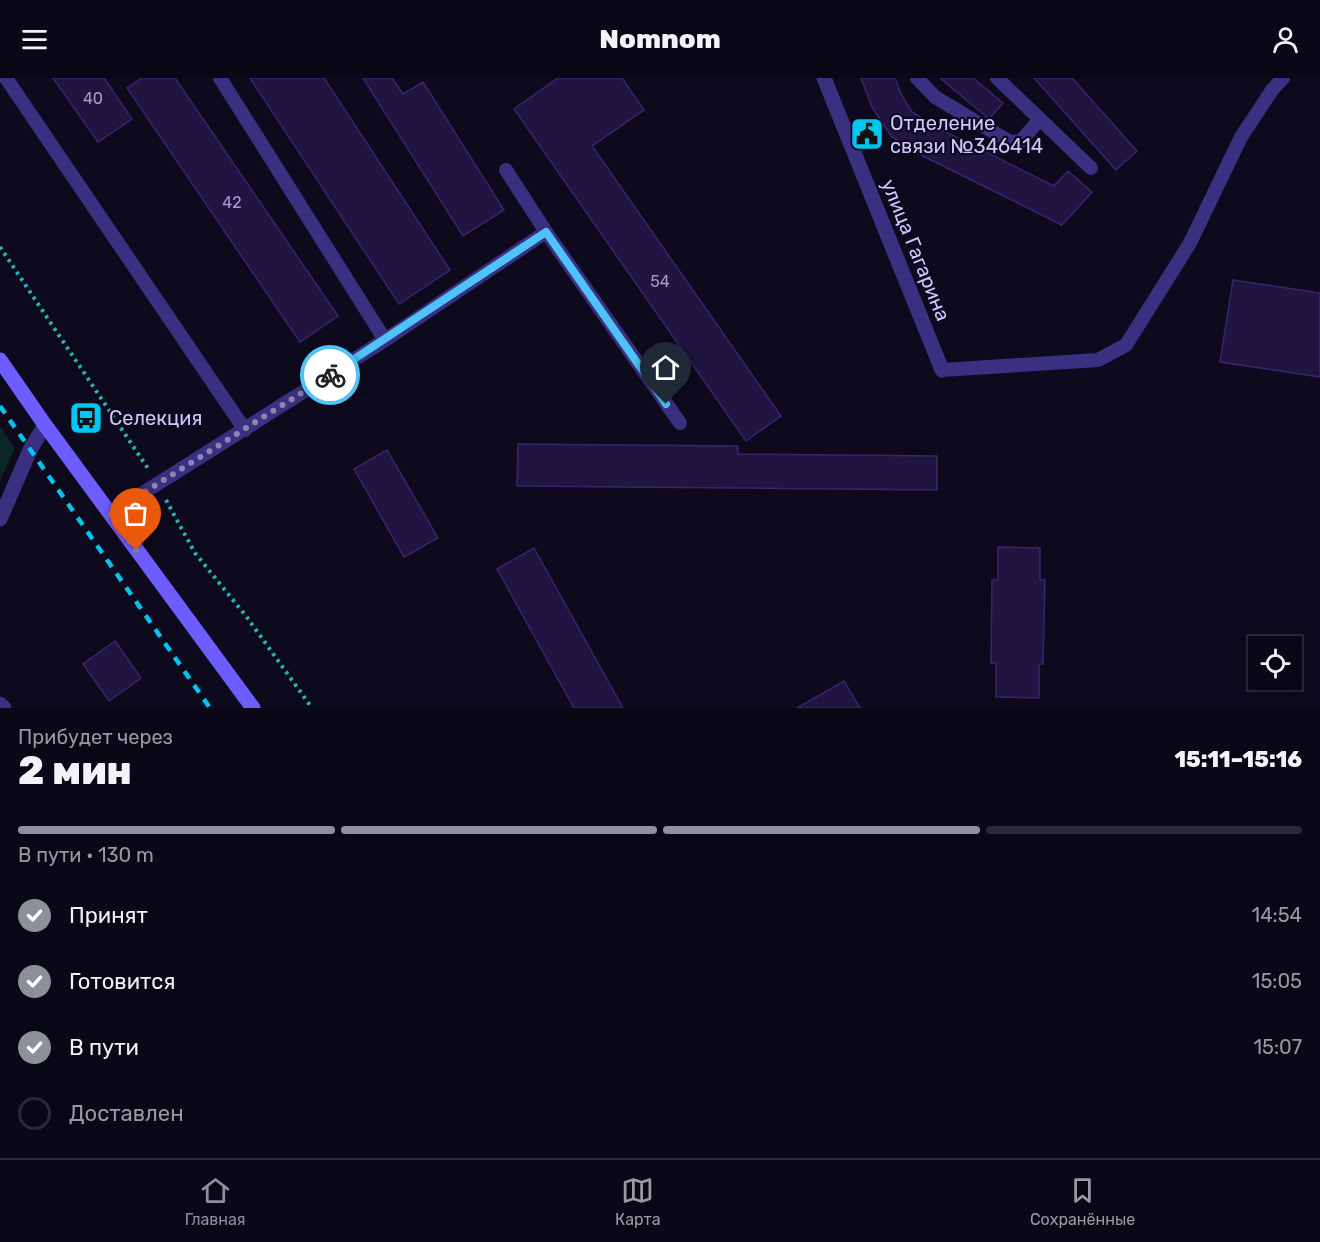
<!DOCTYPE html>
<html lang="ru">
<meta charset="utf-8">
<style>
:root{--surface:#0a0816;--page:#181623;--text:#f1f3f6;--muted:#999aa1;--line:#2a2935;--accent:#8c9099}
body{margin:0;font-family:Rubik,sans-serif;background:var(--page);color:var(--text);height:100vh;display:flex;flex-direction:column;font-size:22px;white-space:nowrap}
*{box-sizing:border-box;margin:0}
p{font-size:20px;color:var(--muted)}
.icon{flex:none;width:33px;height:33px;fill:none;stroke:currentColor;stroke-width:2;stroke-linecap:round;stroke-linejoin:round}
.map{position:relative;height:630px;overflow:hidden}
.panel{display:flex;flex-direction:column;background:var(--surface);flex:1}
.panel>*{flex:none}
.buttons{position:absolute;left:1248px;top:558px;display:grid;gap:12px}
.buttons a{display:grid;place-items:center;width:54px;height:54px;border-radius:0px;background:var(--surface);box-shadow:0 3px 9px #0003,0 0 0 2px var(--line);font-size:30px}
.pin{position:absolute;display:grid;place-items:center;width:51px;height:51px;color:#fff;margin:-62px -26px;border-radius:50% 50% 50% 0;rotate:-45deg;box-shadow:0 0 6px #0007}
.pin .icon{rotate:45deg}
.courier{position:absolute;display:grid;place-items:center;width:60px;height:60px;margin:-30px;border:4px solid #4fc3f7;border-radius:50%;background:#fff;color:#222;box-shadow:0 2px 8px #0007}
.summary em{font-style:normal;font-weight:800}
.summary div{display:flex;flex-direction:column-reverse}
.summary{display:flex;align-items:center;justify-content:space-between;height:102px;padding:0 18px}
h1{font-size:39px;font-weight:800;line-height:45px}
.bar{display:grid;grid-template-columns:repeat(4,1fr);gap:9px 6px;align-content:center;height:72px;padding:0 18px}
.bar i{height:8px;border-radius:4px;background:var(--line)}
.bar .selected{background:var(--accent)}
.bar p{grid-column:span 4}
ol{padding:0 18px;list-style:none}
li{display:flex;align-items:center;gap:18px;height:66px}
li p{margin-inline-start:auto}
li .icon{padding:6px;border-radius:50%;background:var(--accent);color:#fff;stroke-width:4}
li:last-child{color:var(--muted)}
li i{width:33px;height:33px;border:3px solid var(--line);border-radius:50%}
header{display:flex;justify-content:space-between;align-items:center;height:78px;padding:0 18px;background:var(--surface);font-size:27px;font-weight:800}
.menu{display:flex;justify-content:space-around;align-items:center;height:84px;border-top:2px solid var(--line);background:var(--surface);font-size:16px;color:var(--muted)}
.menu a{display:grid;justify-items:center;gap:3px}
.menu .selected{color:var(--accent)}
.map>svg:first-child{display:block}
</style>
<header><svg class="icon" aria-label="menu" viewBox="0 0 24 24"><path d="M4 6h16M4 12h16M4 18h16"/></svg>Nomnom<svg class="icon" aria-label="person" viewBox="0 0 24 24"><circle cx="12" cy="8" r="4"/><path d="M4 21q1-7 8-7t8 7"/></svg></header>
<div class="map">
<svg width="1320" height="630" viewBox="0 0 1320 630">
<rect width="100%" height="100%" fill="#0e0a1d"/>
<!-- green -->
<path fill="#0c2627" d="M0,348L15,370L0,403Z"/>
<!-- building -->
<path fill="#201440" stroke="#38246e" stroke-width="1.5" d="M53,0H104L132,41L98,64Z
M142,0H175L338,238L300,264L127,10Z
M250,0H324L450,192L399,226Z
M363,0H392L403,16L423,4L504,132L463,158Z
M558,0H622L644,32L592,68L781,338L746,363L514,31Z
M861,0H895L901,16L912,34L938,50L1054,108L1068,93L1092,114L1062,147L923,78L891,58L872,29Z
M940,0H973L1003,25L989,41Z
M1034,0H1072L1137,73L1116,92Z
M1233,202L1320,215V299L1220,284Z
M518,366L738,368V376L937,378V412L517,408Z
M387,372L438,460L404,479L354,391Z
M998,469L1040,470V502H1045L1043,586H1039V620L996,619V585H991L992,502H998Z
M534,470L623,630H574L497,491Z
M115,563L141,600L109,623L83,586Z
M844,603L860,630H797Z"/>
<g fill="none" stroke-linecap="round" stroke-linejoin="round">
<!-- path -->
<path stroke="#22b5b7" stroke-width="4" stroke-dasharray="3 4.5" stroke-linecap="butt" d="M0,169L149,392
M166,422L195,475L246,538L312,630"/>
<!-- lane -->
<path stroke="#393081" stroke-width="14" d="M6,0L245,352
M220,0L385,262
M917,0L935,19L1010,64L1021,63L1040,41
M997,0L1091,90
M506,92L546,154
M942,292L1098,282L1126,267L1190,165L1241,59L1272,12L1283,0
M110,436L385,262L546,154L680,345"/>
<!-- street -->
<path stroke="#393081" stroke-width="15" d="M824,0L942,292
M0,441L30,372L45,347
M0,626L4,630"/>
<!-- secondary -->
<path stroke="#6d5dff" stroke-width="15" d="M0,282L45,347L253,630"/>
<!-- rail -->
<path stroke="#00c6f1" stroke-width="4.5" stroke-dasharray="9 8" stroke-linecap="butt" d="M0,328L210,630"/>
</g>
<g fill="none" stroke-linecap="round" stroke-linejoin="round">
<!-- done -->
<path stroke="#8c84b0" stroke-width="6" stroke-dasharray="0 10.8" d="M136,472L110,436L330,297"/>
<!-- route -->
<path stroke="#4fc3f7" stroke-width="8" d="M330,297L546,154L666,326"/>
</g>
<!-- icons -->
<defs>
<symbol id="civic-square" viewBox="-11 -11 22 22"><rect x="-9" y="-9" width="18" height="18" rx="4" fill="#00c6f1" stroke="#0e0a1d"/><path d="M-.6-6.5H3V-4.5H.6V-3L4-1V1h2V6H-6V1h2V-1L-.6-3ZM-1.2 2.5V6h2.4V2.5Z" fill="#111"/></symbol>
<symbol id="bus-square" viewBox="-11 -11 22 22"><rect x="-9" y="-9" width="18" height="18" rx="4" fill="#00c6f1" stroke="#0e0a1d"/><path d="M-5-6H5V4H4V6H2V4H-2V6H-4V4H-5ZM-3.5-4V0h7V-4ZM-3.5 1.2v1.5H-2V1.2ZM2 1.2v1.5H3.5V1.2Z" fill="#111"/></symbol>
</defs>
<g fill-rule="evenodd">
<use href="#civic-square" x="848" y="37" width="38" height="38"/>
<use href="#bus-square" x="67" y="321" width="38" height="38"/>
</g>
<g text-anchor="middle" stroke-width="4.5" stroke-linejoin="round" paint-order="stroke">
<!-- number labels -->
<g font-size="16" fill="#a49acf">
<text x="93" y="26">40</text>
<text x="232" y="130">42</text>
<text x="660" y="209">54</text>
</g>
<!-- poi labels -->
<g font-size="20" fill="#d0c6ff" stroke="#0e0a1d" text-anchor="start">
<text x="890" y="52">Отделение<tspan x="890" dy="23">связи №346414</tspan></text>
<text x="109" y="347">Селекция</text>
</g>
<!-- street labels -->
<g font-size="20" fill="#d0c6ff" stroke="#0e0a1d">
<text transform="translate(916 172) rotate(68)" y="7">улица Гагарина</text>
</g>
</g>
</svg>
<div class="buttons">
<a><svg class="icon" aria-label="locate" viewBox="0 0 24 24"><circle cx="12" cy="12" r="6"/><path d="M12 2v4M12 18v4M2 12h4M18 12h4"/></svg></a>
</div>
<div class="pin" style="left:136px;top:472px;background:#ea580c"><svg class="icon" aria-label="bag" viewBox="0 0 24 24"><path d="M5 8h14l-1 12H6zM9 8a3 3 0 0 1 6 0"/></svg></div>
<div class="pin" style="left:666px;top:326px;background:#1f2937"><svg class="icon" aria-label="home" viewBox="0 0 24 24"><path d="M3 11l9-7 9 7M6 9v11h12V9"/></svg></div>
<div class="courier" style="left:330px;top:297px"><svg class="icon" aria-label="bike" viewBox="0 0 24 24"><circle cx="6" cy="16" r="4"/><circle cx="18" cy="16" r="4"/><path d="M6 16l4-8h5l3 8M10 8l3 8H6M13 5h3"/></svg></div>
</div>
<section class="panel">
<div class="summary"><div><h1>2 мин</h1><p>Прибудет через</p></div><em>15:11–15:16</em></div>
<div class="bar"><i class="selected"></i><i class="selected"></i><i class="selected"></i><i></i><p>В пути · 130 m</p></div>
<ol>
<li><svg class="icon" aria-label="check" viewBox="0 0 24 24"><path d="M5 12l5 5 9-10"/></svg>Принят<p>14:54</p></li>
<li><svg class="icon" aria-label="check" viewBox="0 0 24 24"><path d="M5 12l5 5 9-10"/></svg>Готовится<p>15:05</p></li>
<li><svg class="icon" aria-label="check" viewBox="0 0 24 24"><path d="M5 12l5 5 9-10"/></svg>В пути<p>15:07</p></li>
<li><i></i>Доставлен</li>
</ol>
</section>
<nav class="menu">
<a class="selected"><svg class="icon" aria-label="home" viewBox="0 0 24 24"><path d="M3 11l9-7 9 7M6 9v11h12V9"/></svg>Главная</a>
<a><svg class="icon" aria-label="map" viewBox="0 0 24 24"><path d="M3 6l6-2 6 2 6-2v14l-6 2-6-2-6 2zM9 4v14M15 6v14"/></svg>Карта</a>
<a><svg class="icon" aria-label="saved" viewBox="0 0 24 24"><path d="M7 4h10v16l-5-4-5 4z"/></svg>Сохранённые</a>
</nav>
